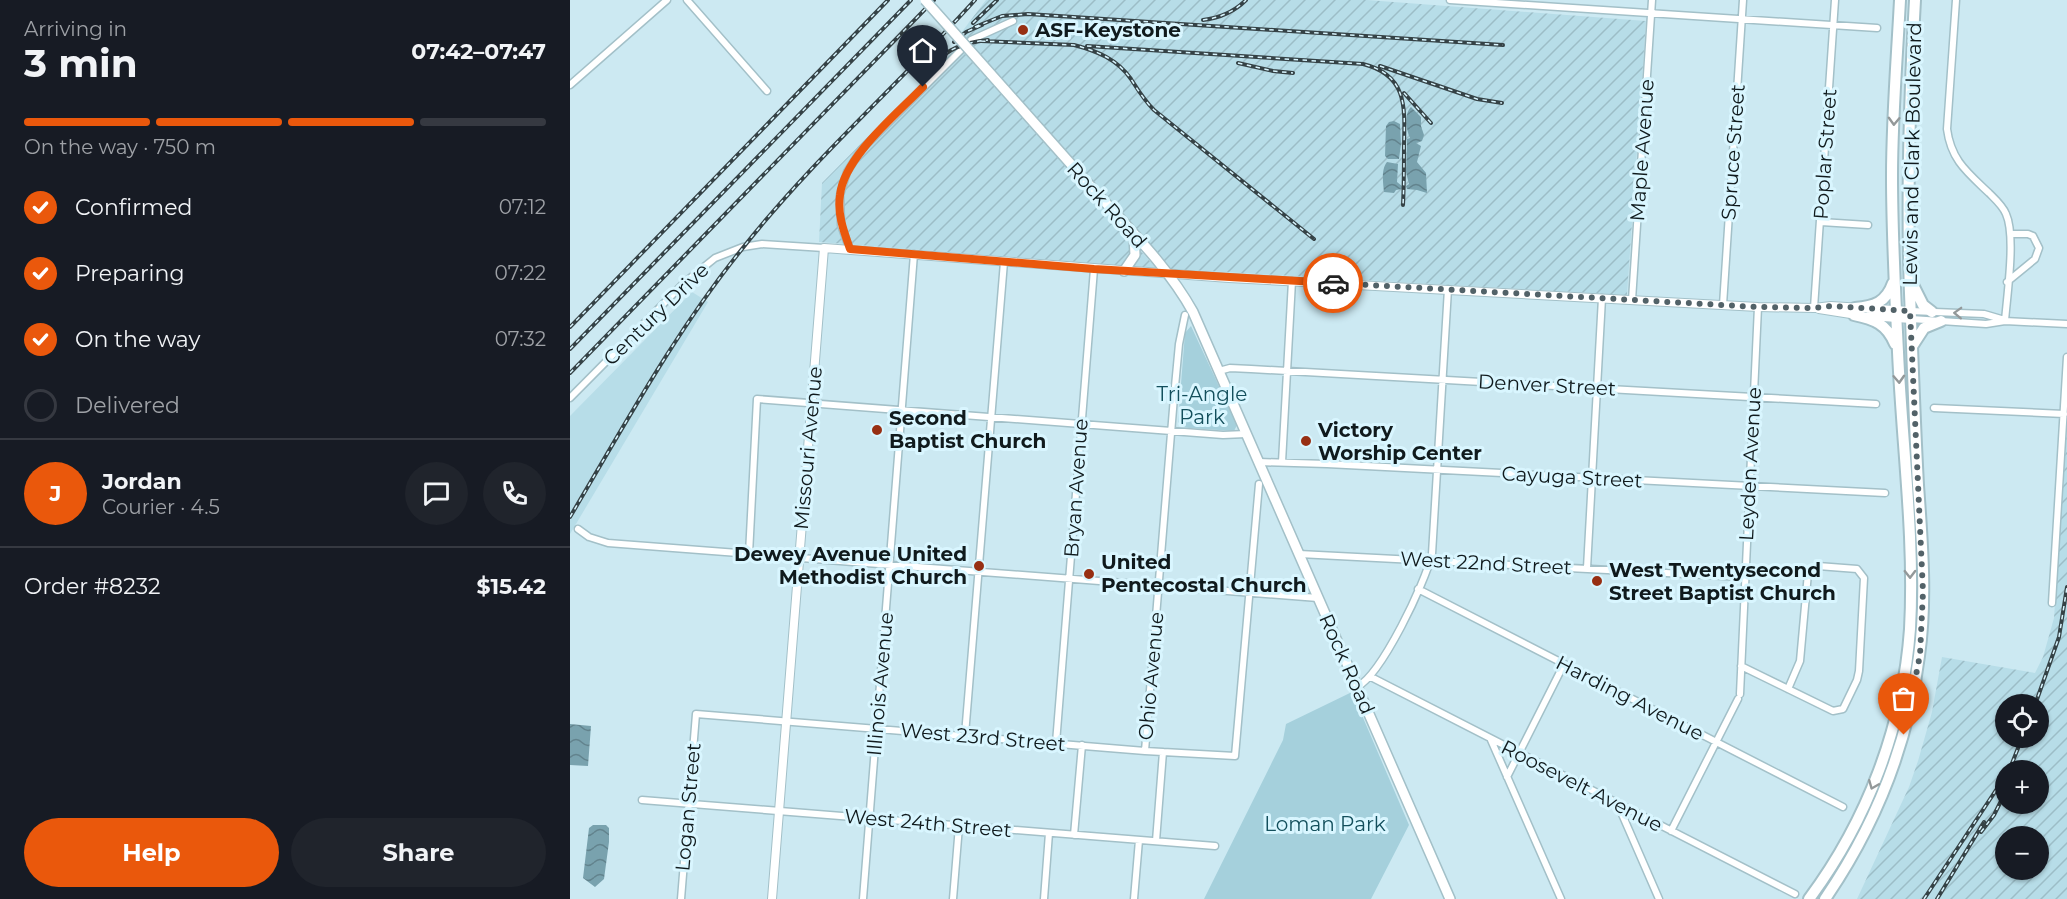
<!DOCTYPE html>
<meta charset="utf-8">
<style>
:root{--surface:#171b24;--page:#20242c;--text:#f1f3f6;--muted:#9ea1a6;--line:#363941;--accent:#ea580c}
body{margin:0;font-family:Montserrat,sans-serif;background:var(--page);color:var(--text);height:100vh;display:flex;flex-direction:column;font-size:22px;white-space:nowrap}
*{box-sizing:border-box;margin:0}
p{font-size:20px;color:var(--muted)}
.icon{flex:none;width:33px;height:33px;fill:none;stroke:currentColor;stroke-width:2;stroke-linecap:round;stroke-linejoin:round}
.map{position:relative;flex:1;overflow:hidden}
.panel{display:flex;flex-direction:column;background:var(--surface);width:570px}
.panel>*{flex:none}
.controls{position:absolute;left:1425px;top:694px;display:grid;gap:12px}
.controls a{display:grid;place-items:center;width:54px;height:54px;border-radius:50%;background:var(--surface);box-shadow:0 2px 4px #0004;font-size:30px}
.pin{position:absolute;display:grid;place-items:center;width:51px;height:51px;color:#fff;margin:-62px -26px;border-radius:50% 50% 50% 0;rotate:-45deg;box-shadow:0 0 6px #0007}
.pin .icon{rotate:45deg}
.courier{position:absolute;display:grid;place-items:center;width:60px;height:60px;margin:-30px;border:4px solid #ea580c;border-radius:50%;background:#fff;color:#222;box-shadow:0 2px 8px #0007}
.head em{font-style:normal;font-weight:700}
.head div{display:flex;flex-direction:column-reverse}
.head{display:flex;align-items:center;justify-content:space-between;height:102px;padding:0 24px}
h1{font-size:39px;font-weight:700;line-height:45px}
.bar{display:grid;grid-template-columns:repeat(4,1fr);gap:9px 6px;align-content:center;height:72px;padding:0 24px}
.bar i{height:8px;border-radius:4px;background:var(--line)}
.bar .current{background:var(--accent)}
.bar p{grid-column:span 4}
.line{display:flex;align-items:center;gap:15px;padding:0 24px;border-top:2px solid var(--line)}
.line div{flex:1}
.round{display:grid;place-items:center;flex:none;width:63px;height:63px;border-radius:32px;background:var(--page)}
ol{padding:0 24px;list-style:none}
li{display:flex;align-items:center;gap:18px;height:66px}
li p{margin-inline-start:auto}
li .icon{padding:6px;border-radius:50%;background:var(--accent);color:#fff;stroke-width:4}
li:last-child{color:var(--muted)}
li i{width:33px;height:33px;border:3px solid var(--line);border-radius:50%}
.cta{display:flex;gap:12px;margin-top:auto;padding:12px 24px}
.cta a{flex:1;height:69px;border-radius:36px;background:var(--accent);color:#fff;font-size:24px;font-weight:700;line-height:69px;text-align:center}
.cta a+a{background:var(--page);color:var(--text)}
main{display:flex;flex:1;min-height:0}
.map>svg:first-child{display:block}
</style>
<main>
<section class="panel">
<div class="head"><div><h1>3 min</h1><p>Arriving in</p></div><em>07:42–07:47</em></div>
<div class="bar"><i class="current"></i><i class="current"></i><i class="current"></i><i></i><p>On the way · 750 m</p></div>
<ol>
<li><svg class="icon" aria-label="check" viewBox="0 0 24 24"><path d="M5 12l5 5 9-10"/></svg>Confirmed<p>07:12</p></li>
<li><svg class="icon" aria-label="check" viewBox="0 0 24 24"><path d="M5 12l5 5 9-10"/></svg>Preparing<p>07:22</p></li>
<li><svg class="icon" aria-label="check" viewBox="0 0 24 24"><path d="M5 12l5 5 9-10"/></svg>On the way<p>07:32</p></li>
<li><i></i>Delivered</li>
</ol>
<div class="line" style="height:108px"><b class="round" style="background:var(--accent);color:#fff">J</b><div><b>Jordan</b><p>Courier · 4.5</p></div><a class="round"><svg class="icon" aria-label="chat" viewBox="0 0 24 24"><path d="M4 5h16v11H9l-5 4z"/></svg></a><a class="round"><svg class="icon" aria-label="phone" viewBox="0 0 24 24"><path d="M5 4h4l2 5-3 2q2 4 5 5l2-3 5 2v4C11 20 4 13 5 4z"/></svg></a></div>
<div class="line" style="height:78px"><div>Order #8232</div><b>$15.42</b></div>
<div class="cta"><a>Help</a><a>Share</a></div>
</section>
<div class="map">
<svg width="1497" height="899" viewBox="0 0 1497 899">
<defs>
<pattern id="industrial-furrows" width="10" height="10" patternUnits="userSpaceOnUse" patternTransform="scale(1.5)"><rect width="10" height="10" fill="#b7dde8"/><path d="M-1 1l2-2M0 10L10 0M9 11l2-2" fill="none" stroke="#9cbdc7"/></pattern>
<pattern id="water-waves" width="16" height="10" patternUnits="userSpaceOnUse" patternTransform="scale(1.5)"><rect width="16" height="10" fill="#79a2ae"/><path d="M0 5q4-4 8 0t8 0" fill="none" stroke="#62838d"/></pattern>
</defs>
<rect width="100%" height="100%" fill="#cce9f2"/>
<!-- built -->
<path fill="#b7dde8" d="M122,292L138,302L0,534V416Z"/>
<!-- industrial -->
<path fill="url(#industrial-furrows)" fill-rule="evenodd" d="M416,0H797L1076,21L1057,295L600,269L391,33Z
M388,46L586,268L249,242L252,183Z
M1497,429V899H1287L1339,787L1348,761L1362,712L1372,657L1465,673L1473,657L1484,618ZM1436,705H1468V738H1436ZM1436,771H1468V804H1436ZM1436,837H1468V870H1436Z"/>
<!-- green -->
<path fill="#a5d0dc" d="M621,326L667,425L664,431L619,428L613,427L608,422L615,333Z
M782,692L839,825L801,899H634L713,740L716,724Z"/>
<!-- water -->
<path fill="url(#water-waves)" d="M841,107L851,117V126L854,135L852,141L846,143L851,146L847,162L856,173L857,193L847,190L837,189L836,186L839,184L836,172L837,143V139L840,138C836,130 834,114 841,107Z
M824,121L830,124L831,144L829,159H818L815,156L816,126L819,122Z
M817,162L828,164L827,182L832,186V189L826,190L824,193L814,192C813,183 811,169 817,162Z
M0,724L21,726L18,766L0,765Z
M23,825H36L39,828V842L34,879L25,887L13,878L19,828Z"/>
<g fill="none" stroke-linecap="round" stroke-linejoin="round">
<defs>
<path id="minor" d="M117,0L197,91
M880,0L1307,28
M1386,0L1377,129C1381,160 1397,172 1419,193C1425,199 1433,206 1436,214C1446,236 1437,295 1435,321
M0,85L97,0
M1251,222L1298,225
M280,250L271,225L270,195L277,172L291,150L401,40L443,21
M1437,282L1465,259L1469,248L1463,236L1458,234H1441
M1062,300L1082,0
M1153,305L1173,0
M1244,308L1265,0
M1340,311L1414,314L1431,319
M1341,319L1416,324L1435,321L1497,324
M649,371L660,368L681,369L1306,404
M0,398L114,283L145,258L173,247L192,244L254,248
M1364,408L1494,414
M689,462L757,464L1315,493
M712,462L722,281
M8,529L19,537L38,543L748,598
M179,554L187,399L653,435L676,434
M729,554L1174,577
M1017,568L1032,298
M848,589L1273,807
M1482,603L1497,357
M1171,666L1263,711L1273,709L1287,680L1289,671L1294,578L1287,569L1248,566L1238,573L1230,661L1218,689
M801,677L1225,894
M787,687C812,674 855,583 862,554L878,289
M1170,694L1188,307
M395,735L434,262
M921,740L991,899
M486,743L524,269
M575,751L604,397L609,344L615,315
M937,777L994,664
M72,800L645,846
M1048,805L1089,899
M1101,831L1168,699
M504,835L512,745
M586,841L593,752
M111,899L126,714L575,751L665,756L689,484
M293,899L344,254
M383,899L389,826
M474,899L479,833
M564,899L569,840"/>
<path id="tertiary" d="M1249,309L1287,315
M1299,316L1341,319
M202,899L254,248L659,278L1188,307L1244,308L1261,306L1340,311"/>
<path id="secondary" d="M515,180C552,222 596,263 623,312L880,899
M554,271L565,255L564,236"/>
<path id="trunk" d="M1342,283L1353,305L1362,312
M1285,308C1304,306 1316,303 1323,283
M1284,315C1304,319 1317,324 1325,344
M1343,345L1354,328L1371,321
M1239,899C1297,821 1333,727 1340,629C1345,537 1332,444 1328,352C1325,293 1322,234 1322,176C1322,117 1327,58 1330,0
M1255,899C1305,826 1338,744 1349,656C1357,599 1352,542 1348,485C1345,430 1343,374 1341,319C1336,212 1339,106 1345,0"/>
</defs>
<!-- minor casing -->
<use href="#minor" stroke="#a3c0c8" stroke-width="9"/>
<!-- tertiary casing -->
<use href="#tertiary" stroke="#a3c0c8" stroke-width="10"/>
<!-- secondary casing -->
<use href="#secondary" stroke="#a3c0c8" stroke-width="12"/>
<!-- trunk casing -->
<use href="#trunk" stroke="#a3c0c8" stroke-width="14"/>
<!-- minor -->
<use href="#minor" stroke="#fff" stroke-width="6"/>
<!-- tertiary -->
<use href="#tertiary" stroke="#fff" stroke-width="8"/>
<!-- secondary -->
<use href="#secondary" stroke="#fff" stroke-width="9"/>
<!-- trunk -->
<use href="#trunk" stroke="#fff" stroke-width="10"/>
<defs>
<path id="rail" d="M633,20C649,18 664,12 676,0
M403,23L427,0
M405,27L432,16L458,14L933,45
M411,41L504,45C527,51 547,59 561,79C568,90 574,100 584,110L744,239
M384,42L396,32L412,25
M517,46L793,64C837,75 835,106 834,145C834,165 834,185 833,205
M668,63L703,71L723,73
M360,66C380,48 392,43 418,40
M810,66L907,99L932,103
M834,93L861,123
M0,327L318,0
M0,349L341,0
M0,373L364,0
M0,517C54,426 105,332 172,249C242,160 329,84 405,0
M1465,705L1489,637L1497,587
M1439,771L1452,738
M1411,832L1424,815L1436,791
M1354,899L1436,775
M1367,899L1414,822"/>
</defs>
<!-- rail casing -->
<use href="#rail" stroke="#354246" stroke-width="4"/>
<!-- rail -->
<use href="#rail" stroke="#d9f6ff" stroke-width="1.5" stroke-dasharray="4.5" stroke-linecap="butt"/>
<defs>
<path id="secondary-bridge" d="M355,0L515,180"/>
</defs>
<!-- secondary-bridge casing -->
<use href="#secondary-bridge" stroke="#a3c0c8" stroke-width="12" stroke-linecap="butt"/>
<!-- secondary-bridge -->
<use href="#secondary-bridge" stroke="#fff" stroke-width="9"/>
</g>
<!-- one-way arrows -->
<defs><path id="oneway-chevron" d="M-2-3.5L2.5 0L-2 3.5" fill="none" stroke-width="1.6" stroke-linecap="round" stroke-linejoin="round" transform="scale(1.5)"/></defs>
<g stroke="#939899">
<use href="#oneway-chevron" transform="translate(1324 121) rotate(92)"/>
<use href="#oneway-chevron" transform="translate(1388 313) rotate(-178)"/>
<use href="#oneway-chevron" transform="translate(1329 379) rotate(87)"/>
<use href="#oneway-chevron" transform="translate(1340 574) rotate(89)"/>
<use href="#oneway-chevron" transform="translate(1303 785) rotate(112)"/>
</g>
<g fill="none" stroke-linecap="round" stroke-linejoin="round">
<!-- done -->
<path stroke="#526268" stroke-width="6" stroke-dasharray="0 10.8" d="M763,283L1188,307L1244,308L1261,306L1340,311L1353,592L1350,655L1334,735"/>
<!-- route -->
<path stroke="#ea580c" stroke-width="8" d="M353,87C327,114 274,157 270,195C267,214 274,232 280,249L524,269L763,283"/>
</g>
<!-- markers -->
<g fill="#972f13" stroke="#d9f6ff" stroke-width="2">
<circle cx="453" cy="30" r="6"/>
<circle cx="307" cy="430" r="6"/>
<circle cx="736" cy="441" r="6"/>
<circle cx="409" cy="566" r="6"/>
<circle cx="519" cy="574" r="6"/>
<circle cx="1027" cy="581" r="6"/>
</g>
<g text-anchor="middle" stroke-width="6" stroke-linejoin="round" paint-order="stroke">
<!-- poi labels -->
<g font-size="20" font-weight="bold" fill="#101a1d" stroke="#d9f6ff" text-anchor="start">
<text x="465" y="37">ASF-Keystone</text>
<text x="319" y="425">Second<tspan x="319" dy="23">Baptist Church</tspan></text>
<text x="748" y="437">Victory<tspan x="748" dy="23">Worship Center</tspan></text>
<text x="397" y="561" text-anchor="end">Dewey Avenue United<tspan x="397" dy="23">Methodist Church</tspan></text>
<text x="531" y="569">United<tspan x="531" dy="23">Pentecostal Church</tspan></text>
<text x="1039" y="577">West Twentysecond<tspan x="1039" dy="23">Street Baptist Church</tspan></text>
</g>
<!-- street labels -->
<g font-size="20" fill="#101a1d" stroke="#d9f6ff">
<text transform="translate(1072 150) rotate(-86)" y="7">Maple Avenue</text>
<text transform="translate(1163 152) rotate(-86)" y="7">Spruce Street</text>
<text transform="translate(1255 154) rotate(-86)" y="7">Poplar Street</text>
<text transform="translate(1342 154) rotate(-89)" y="7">Lewis and Clark Boulevard</text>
<text transform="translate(537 205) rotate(48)" y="7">Rock Road</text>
<text transform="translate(86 314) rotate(-44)" y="7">Century Drive</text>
<text transform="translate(977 385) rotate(3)" y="7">Denver Street</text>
<text transform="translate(238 448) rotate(-85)" y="7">Missouri Avenue</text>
<text transform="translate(1180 464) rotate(-87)" y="7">Leyden Avenue</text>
<text transform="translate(1002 477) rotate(3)" y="7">Cayuga Street</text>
<text transform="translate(506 488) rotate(-86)" y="7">Bryan Avenue</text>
<text transform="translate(916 563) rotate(3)" y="7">West 22nd Street</text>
<text transform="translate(777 664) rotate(66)" y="7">Rock Road</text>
<text transform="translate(581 676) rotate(-85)" y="7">Ohio Avenue</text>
<text transform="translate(310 684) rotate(-85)" y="7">Illinois Avenue</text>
<text transform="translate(1060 698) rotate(27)" y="7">Harding Avenue</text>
<text transform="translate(413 737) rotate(5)" y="7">West 23rd Street</text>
<text transform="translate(1012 786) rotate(27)" y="7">Roosevelt Avenue</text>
<text transform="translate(118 807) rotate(-85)" y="7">Logan Street</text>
<text transform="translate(358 823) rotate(5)" y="7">West 24th Street</text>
</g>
<!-- park labels -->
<g font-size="20" fill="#134f5c" stroke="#d9f6ff">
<text x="632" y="401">Tri-Angle<tspan x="632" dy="23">Park</tspan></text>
<text x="755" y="831">Loman Park</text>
</g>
</g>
</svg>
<div class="controls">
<a><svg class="icon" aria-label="locate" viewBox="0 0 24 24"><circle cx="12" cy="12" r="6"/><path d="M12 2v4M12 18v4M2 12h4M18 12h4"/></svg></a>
<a>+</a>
<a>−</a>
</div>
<div class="pin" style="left:1334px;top:735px;background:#ea580c"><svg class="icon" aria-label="bag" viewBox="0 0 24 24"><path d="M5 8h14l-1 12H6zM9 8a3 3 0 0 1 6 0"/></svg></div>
<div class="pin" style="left:353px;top:87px;background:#1f2937"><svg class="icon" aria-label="home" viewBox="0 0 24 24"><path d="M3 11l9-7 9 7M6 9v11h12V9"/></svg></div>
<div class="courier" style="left:763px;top:283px"><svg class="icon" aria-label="car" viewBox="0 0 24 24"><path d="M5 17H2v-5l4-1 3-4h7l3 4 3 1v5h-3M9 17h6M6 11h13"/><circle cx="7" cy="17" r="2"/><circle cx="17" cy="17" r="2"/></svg></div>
</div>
</main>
